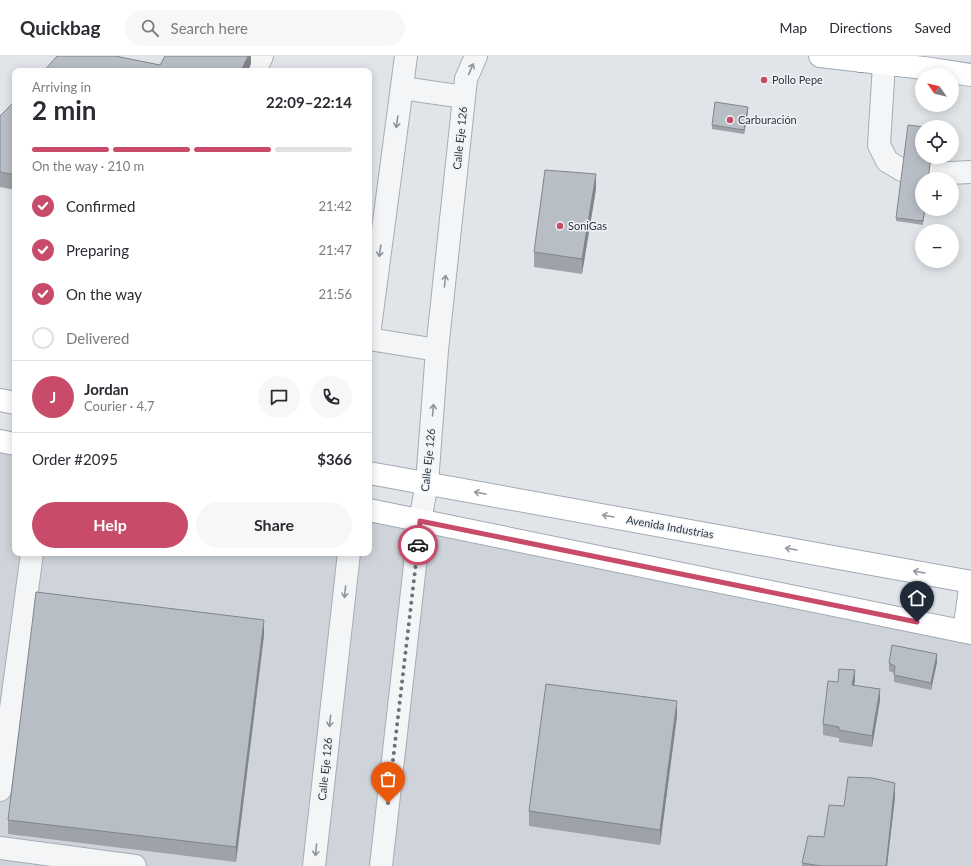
<!DOCTYPE html>
<meta charset="utf-8">
<style>
:root{--surface:#fff;--page:#f7f7f7;--text:#2b2b33;--muted:#7c7c81;--line:#e1e1e2;--accent:#c84b69}
body{margin:0;font-family:Lato,sans-serif;background:var(--page);color:var(--text);height:100vh;display:flex;flex-direction:column;font-size:15px;white-space:nowrap}
*{box-sizing:border-box;margin:0}
p{font-size:13px;color:var(--muted)}
.icon{flex:none;width:22px;height:22px;fill:none;stroke:currentColor;stroke-width:2;stroke-linecap:round;stroke-linejoin:round}
.map{position:relative;flex:1;overflow:hidden}
.sheet{position:absolute;left:12px;top:12px;width:360px;height:488px;display:flex;flex-direction:column;background:var(--surface);border-radius:8px;box-shadow:0 2px 10px #0003}
.sheet>*{flex:none}
.needle{width:26px;rotate:304deg}
.tools{position:absolute;left:915px;top:12px;display:grid;gap:8px}
.tools a{display:grid;place-items:center;width:44px;height:44px;border-radius:50%;background:var(--surface);box-shadow:0 2px 10px #0003;font-size:20px}
.pin{position:absolute;display:grid;place-items:center;width:34px;height:34px;color:#fff;margin:-41px -17px;border-radius:50% 50% 50% 0;rotate:-45deg;box-shadow:0 0 4px #0007}
.pin .icon{rotate:45deg}
.courier{position:absolute;display:grid;place-items:center;width:40px;height:40px;margin:-20px;border:3px solid #c84b69;border-radius:50%;background:#fff;color:#222;box-shadow:0 1px 5px #0007}
.summary em{font-style:normal;font-weight:700}
.summary div{display:flex;flex-direction:column-reverse}
.summary{display:flex;align-items:center;justify-content:space-between;height:68px;padding:0 20px}
h1{font-size:26px;font-weight:700;line-height:30px}
.bar{display:grid;grid-template-columns:repeat(4,1fr);gap:6px 4px;align-content:center;height:48px;padding:0 20px}
.bar i{height:5px;border-radius:3px;background:var(--line)}
.bar .current{background:var(--accent)}
.bar p{grid-column:span 4}
.line{display:flex;align-items:center;gap:10px;padding:0 20px;border-top:1px solid var(--line)}
.line div{flex:1}
.round{display:grid;place-items:center;flex:none;width:42px;height:42px;border-radius:21px;background:var(--page)}
ol{padding:0 20px;list-style:none}
li{display:flex;align-items:center;gap:12px;height:44px}
li p{margin-inline-start:auto}
li .icon{padding:4px;border-radius:50%;background:var(--accent);color:#fff;stroke-width:4}
li:last-child{color:var(--muted)}
li i{width:22px;height:22px;border:2px solid var(--line);border-radius:50%}
.cta{display:flex;gap:8px;margin-top:auto;padding:8px 20px}
.cta a{flex:1;height:46px;border-radius:24px;background:var(--accent);color:#fff;font-size:16px;font-weight:700;line-height:46px;text-align:center}
.cta a+a{background:var(--page);color:var(--text)}
header{display:flex;align-items:center;gap:24px;box-sizing:border-box;height:56px;padding:0 20px;background:var(--surface);border-bottom:1px solid var(--line)}
header strong{font-size:19px}
nav{display:flex;gap:22px;margin-inline-start:auto;font-size:14px}
.search{width:280px;height:36px;background:var(--page);display:flex;align-items:center;gap:10px;box-sizing:border-box;padding:0 14px;border-radius:22px;color:var(--muted);font-size:15px}
.map>svg:first-child{display:block}
</style>
<header>
<strong>Quickbag</strong>
<div class="search"><svg class="icon" aria-label="search" viewBox="0 0 24 24"><circle cx="10" cy="10" r="6"/><path d="M15 15l6 6"/></svg>Search here</div>
<nav><a>Map</a><a>Directions</a><a>Saved</a></nav>
</header>
<div class="map">
<svg width="971" height="810" viewBox="0 0 971 810">
<rect width="100%" height="100%" fill="#e1e5e9"/>
<!-- built -->
<path fill="#cfd4db" d="M0,389L15,391V497H369V459L971,581V810H0Z"/>
<g fill="none" stroke-linecap="round" stroke-linejoin="round">
<defs>
<path id="minor" d="M884,8L879,89L887,105L902,114
M255,15L262,0
M402,32L464,41
M929,118L971,116
M369,279L406,0
M369,283L437,294
M0,734L32,497
M0,792L135,810
M314,810L349,497
M381,810L420,465L427,427L437,294L466,23L476,0"/>
<path id="major" d="M820,0L924,12L971,19
M0,344L15,347
M0,385L15,388
M369,417L971,526
M369,454L971,577
M964,575L971,526"/>
<path id="highway" d="M849,0L861,5"/>
</defs>
<!-- minor casing -->
<use href="#minor" stroke="#a6acb3" stroke-width="24"/>
<!-- major casing -->
<use href="#major" stroke="#a1aab4" stroke-width="24"/>
<!-- highway casing -->
<use href="#highway" stroke="#89939f" stroke-width="24"/>
<!-- minor -->
<use href="#minor" stroke="#f3f5f7" stroke-width="22"/>
<!-- major -->
<use href="#major" stroke="#fff" stroke-width="22"/>
<!-- highway -->
<use href="#highway" stroke="#fff" stroke-width="22"/>
</g>
<!-- wall -->
<path fill="#9ea3a9" d="M15,45V134L0,131V60Z
M748,55L744,78L712,73V69Z
M596,133L582,218L534,211V196Z
M922,153H925L923,169L896,165V162Z
M264,579L236,806L8,778V764Z
M937,606L931,634L894,626V617L889,615V607Z
M855,625L854,629L880,644L872,691L839,686V682L823,679V668Z
M677,660L660,789L529,770V755Z
M895,741L887,810H802V807L824,781L844,750Z"/>
<!-- shaded-wall -->
<path fill="#81858a" d="M248,0H251V8L248,15H241Z
M748,51V55L744,78V74Z
M596,118V133L582,218V203Z
M264,564V579L236,806V791Z
M937,598V606L931,634V627Z
M855,614V625L852,640V629Z
M880,633V644L872,691V680Z
M677,645V660L660,789V774Z
M895,727V741L887,810H886Z"/>
<!-- building -->
<path fill="#b8bec5" stroke="#81858a" d="M57,0H115L160,9L165,0H248L241,15H44Z
M15,45V119L0,116V60Z
M715,46L748,51L744,74L712,69Z
M908,69L925,71H922V101H931L928,123H922V153H925L923,165L896,162Z
M545,114L596,118L582,203L534,196Z
M36,536L264,564L236,791L8,764Z
M892,589L937,598L931,627L894,619L895,610L889,607Z
M839,613L855,614L852,629L880,633L872,680L839,674V671L823,668L828,625L838,626Z
M546,628L677,645L660,774L529,755Z
M848,721L872,722L895,727L886,810H821L802,807L808,780L824,781L829,749L844,750Z"/>
<!-- one-way arrows -->
<defs><path id="oneway-shaft" d="M-6 0H5M1.5-3L5.5 0L1.5 3" fill="none" stroke-width="1.6" stroke-linecap="round" stroke-linejoin="round"/></defs>
<g stroke="#8e949c">
<use href="#oneway-shaft" transform="translate(471 13) rotate(-67)"/>
<use href="#oneway-shaft" transform="translate(397 66) rotate(98)"/>
<use href="#oneway-shaft" transform="translate(380 195) rotate(98)"/>
<use href="#oneway-shaft" transform="translate(445 225) rotate(-84)"/>
<use href="#oneway-shaft" transform="translate(433 354) rotate(-85)"/>
<use href="#oneway-shaft" transform="translate(345 536) rotate(96)"/>
<use href="#oneway-shaft" transform="translate(330 665) rotate(96)"/>
<use href="#oneway-shaft" transform="translate(316 794) rotate(96)"/>
</g>
<g stroke="#949aa0">
<use href="#oneway-shaft" transform="translate(480 437) rotate(-170)"/>
<use href="#oneway-shaft" transform="translate(608 460) rotate(-170)"/>
<use href="#oneway-shaft" transform="translate(791 493) rotate(-170)"/>
<use href="#oneway-shaft" transform="translate(919 516) rotate(-170)"/>
</g>
<g fill="none" stroke-linecap="round" stroke-linejoin="round">
<!-- done -->
<path stroke="#6a727b" stroke-width="4" stroke-dasharray="0 7.2" d="M388,747L418,489"/>
<!-- route -->
<path stroke="#c84b69" stroke-width="5" d="M418,489L420,465L917,566"/>
</g>
<!-- markers -->
<g fill="#c84b69" stroke="#f0f3f6" stroke-width="1.5">
<circle cx="764" cy="24" r="4"/>
<circle cx="730" cy="64" r="4"/>
<circle cx="560" cy="170" r="4"/>
</g>
<g text-anchor="middle" stroke-width="3" stroke-linejoin="round" paint-order="stroke">
<!-- poi labels -->
<g font-size="11" fill="#2a3440" stroke="#f0f3f6" text-anchor="start">
<text x="772" y="28">Pollo Pepe</text>
<text x="738" y="68">Carburación</text>
<text x="568" y="174">SoniGas</text>
</g>
<!-- street labels -->
<g font-size="11" fill="#2a3440" stroke="#f0f3f6">
<text transform="translate(460 82) rotate(-84)" y="4">Calle Eje 126</text>
<text transform="translate(428 404) rotate(-84)" y="4">Calle Eje 126</text>
<text transform="translate(670 471) rotate(10)" y="4">Avenida Industrias</text>
<text transform="translate(325 713) rotate(-84)" y="4">Calle Eje 126</text>
</g>
</g>
</svg>
<div class="tools">
<a><svg class="needle" viewBox="-14 -14 28 28"><path d="M0-13l5 13h-10z" fill="#e53935"/><path d="M0 13l5-13h-10z" fill="#7c7c81"/></svg></a>
<a><svg class="icon" aria-label="locate" viewBox="0 0 24 24"><circle cx="12" cy="12" r="6"/><path d="M12 2v4M12 18v4M2 12h4M18 12h4"/></svg></a>
<a>+</a>
<a>−</a>
</div>
<div class="pin" style="left:388px;top:747px;background:#ea580c"><svg class="icon" aria-label="bag" viewBox="0 0 24 24"><path d="M5 8h14l-1 12H6zM9 8a3 3 0 0 1 6 0"/></svg></div>
<div class="pin" style="left:917px;top:566px;background:#1f2937"><svg class="icon" aria-label="home" viewBox="0 0 24 24"><path d="M3 11l9-7 9 7M6 9v11h12V9"/></svg></div>
<div class="courier" style="left:418px;top:489px"><svg class="icon" aria-label="car" viewBox="0 0 24 24"><path d="M5 17H2v-5l4-1 3-4h7l3 4 3 1v5h-3M9 17h6M6 11h13"/><circle cx="7" cy="17" r="2"/><circle cx="17" cy="17" r="2"/></svg></div>
<section class="sheet">
<div class="summary"><div><h1>2 min</h1><p>Arriving in</p></div><em>22:09–22:14</em></div>
<div class="bar"><i class="current"></i><i class="current"></i><i class="current"></i><i></i><p>On the way · 210 m</p></div>
<ol>
<li><svg class="icon" aria-label="check" viewBox="0 0 24 24"><path d="M5 12l5 5 9-10"/></svg>Confirmed<p>21:42</p></li>
<li><svg class="icon" aria-label="check" viewBox="0 0 24 24"><path d="M5 12l5 5 9-10"/></svg>Preparing<p>21:47</p></li>
<li><svg class="icon" aria-label="check" viewBox="0 0 24 24"><path d="M5 12l5 5 9-10"/></svg>On the way<p>21:56</p></li>
<li><i></i>Delivered</li>
</ol>
<div class="line" style="height:72px"><b class="round" style="background:var(--accent);color:#fff">J</b><div><b>Jordan</b><p>Courier · 4.7</p></div><a class="round"><svg class="icon" aria-label="chat" viewBox="0 0 24 24"><path d="M4 5h16v11H9l-5 4z"/></svg></a><a class="round"><svg class="icon" aria-label="phone" viewBox="0 0 24 24"><path d="M5 4h4l2 5-3 2q2 4 5 5l2-3 5 2v4C11 20 4 13 5 4z"/></svg></a></div>
<div class="line" style="height:52px"><div>Order #2095</div><b>$366</b></div>
<div class="cta"><a>Help</a><a>Share</a></div>
</section>
</div>
